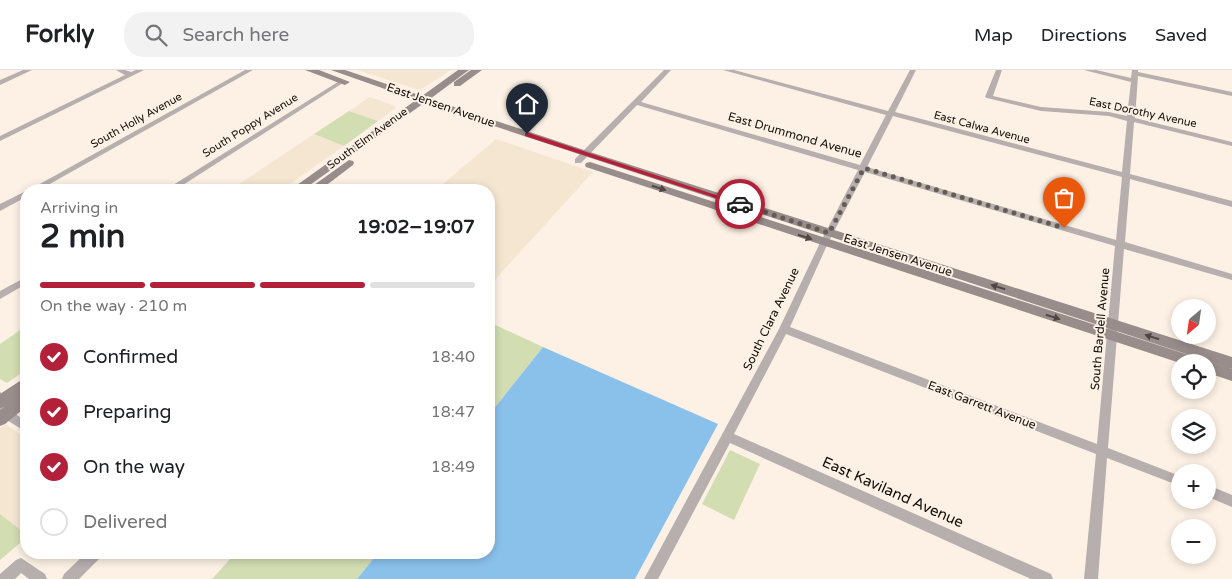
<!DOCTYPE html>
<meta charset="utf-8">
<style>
:root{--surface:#fff;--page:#f2f2f2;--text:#202124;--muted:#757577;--line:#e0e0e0;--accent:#b3203a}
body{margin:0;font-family:"Varela Round",sans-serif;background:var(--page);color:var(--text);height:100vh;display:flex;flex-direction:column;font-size:19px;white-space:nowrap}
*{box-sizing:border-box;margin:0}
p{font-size:16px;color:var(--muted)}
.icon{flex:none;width:28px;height:28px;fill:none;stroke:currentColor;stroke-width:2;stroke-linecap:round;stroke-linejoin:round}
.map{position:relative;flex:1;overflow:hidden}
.details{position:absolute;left:20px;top:114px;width:475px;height:375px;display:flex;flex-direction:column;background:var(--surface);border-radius:20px;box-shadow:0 2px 8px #0003}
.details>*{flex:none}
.needle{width:32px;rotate:209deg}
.tools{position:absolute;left:1171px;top:229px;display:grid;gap:10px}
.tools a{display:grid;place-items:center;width:45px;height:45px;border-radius:50%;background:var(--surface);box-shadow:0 2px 8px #0003;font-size:25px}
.pin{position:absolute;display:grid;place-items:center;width:42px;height:42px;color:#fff;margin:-51px -21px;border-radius:50% 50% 50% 0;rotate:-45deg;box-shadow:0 0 5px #0007}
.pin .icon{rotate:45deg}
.courier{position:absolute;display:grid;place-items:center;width:50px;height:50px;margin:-25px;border:4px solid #b3203a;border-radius:50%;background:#fff;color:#222;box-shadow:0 1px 6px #0007}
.overview em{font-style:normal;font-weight:700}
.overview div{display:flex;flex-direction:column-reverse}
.overview{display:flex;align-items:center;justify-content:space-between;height:85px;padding:0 20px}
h1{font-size:32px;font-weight:700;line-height:38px}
.bar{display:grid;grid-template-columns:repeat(4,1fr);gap:8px 5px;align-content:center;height:60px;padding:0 20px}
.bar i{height:6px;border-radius:4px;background:var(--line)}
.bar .active{background:var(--accent)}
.bar p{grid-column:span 4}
ol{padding:0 20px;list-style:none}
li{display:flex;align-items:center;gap:15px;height:55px}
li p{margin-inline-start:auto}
li .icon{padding:5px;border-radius:50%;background:var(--accent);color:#fff;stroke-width:4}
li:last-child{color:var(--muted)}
li i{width:28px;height:28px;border:2px solid var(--line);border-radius:50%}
header{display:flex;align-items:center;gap:30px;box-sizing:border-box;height:70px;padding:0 25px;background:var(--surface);border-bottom:1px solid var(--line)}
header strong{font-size:24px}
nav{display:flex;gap:28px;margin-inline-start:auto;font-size:18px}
.search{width:350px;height:45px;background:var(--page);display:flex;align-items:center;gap:12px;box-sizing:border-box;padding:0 18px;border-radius:20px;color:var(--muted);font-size:19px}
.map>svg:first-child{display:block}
</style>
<header>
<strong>Forkly</strong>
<div class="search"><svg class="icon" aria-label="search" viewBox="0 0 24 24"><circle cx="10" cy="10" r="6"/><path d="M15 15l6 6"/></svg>Search here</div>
<nav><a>Map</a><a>Directions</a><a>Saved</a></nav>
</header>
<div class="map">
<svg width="1232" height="509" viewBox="0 0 1232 509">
<rect width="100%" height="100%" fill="#fcf1e4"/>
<!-- built -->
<path fill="#f5e6d2" d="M357,0H451L420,20Z
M370,27L393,35L396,38L378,51L349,41Z
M314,64L344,76L281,120H230Z
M496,69L593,102L489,216V120H436Z
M6,354L26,369V464L0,444V358Z"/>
<!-- green -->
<path fill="#d2ddb2" d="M349,41L378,51L344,76L314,64Z
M489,252L543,277L489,345Z
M26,256V300L7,313L0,309V274Z
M730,380L760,394L734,450L702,434Z
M0,444L26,464V468L0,490Z
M227,483H378L357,509H212L232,487Z"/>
<!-- water -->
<path fill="#8ac1eb" d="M543,277L718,354L635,509H357L378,483L489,482V345Z"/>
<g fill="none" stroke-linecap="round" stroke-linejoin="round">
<!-- street -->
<path fill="#b7aeae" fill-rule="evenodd" d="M23,0H32L0,15V10Z
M116,0H125L131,2L136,0H144L0,71V66L125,5Z
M245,0H253L39,120H29Z
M664,0H671L641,32L860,95L886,45L723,0H734L888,41L910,0H916L895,42L1122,102L1127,51L1109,46L1041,41L987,28L985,27L996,0H1002L993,26L1041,37L1109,42L1127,46L1131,12L1084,0H1096L1131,8L1132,0H1138V2L1232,22V26L1138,6L1135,48L1232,72V76L1134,52L1130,104L1232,131V137L1130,109L1125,172L1232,204V210L1124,179L1108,378L1180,406V416L1107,388L1098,509H1084L1096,384L786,264L734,364L1051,504L1053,509H1031L730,373L658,509H644L779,259L820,173L858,100L637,35L581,93H575V89ZM893,46L1122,107L1116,170L867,97ZM865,102L1115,176L1097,374L790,257L828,173Z
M341,10L346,11L175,120H165Z
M26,121V127L0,141V134Z
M26,207V214L0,229V221Z
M0,322L7,327L11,341L26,351V362L2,347L0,342Z
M1208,415L1232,425V437L1208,427Z
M87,482H103L102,486L79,509H62L64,504Z
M21,488L45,504L47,509H29L21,503L15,509H0V504L16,490Z"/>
<!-- secondary -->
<path fill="#998d8c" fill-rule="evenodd" d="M305,0H319L350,12L345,15L342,14Z
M331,0H345L422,26L458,0H469L430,29L590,82L1232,287V299L424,33L303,120H290L416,30Z
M471,0H482L460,16H454V12Z
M349,90L353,91L354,93L353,95L320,120H307Z
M590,92L1198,288L1200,292L1180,293L586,97L585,95L586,93Z
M1208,291L1232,299V311L1208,303V292H1204Z
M26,307V321L22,324L26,323V337L5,354L0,356V340L5,337L0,338V324Z"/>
</g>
<!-- one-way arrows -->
<defs><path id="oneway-solid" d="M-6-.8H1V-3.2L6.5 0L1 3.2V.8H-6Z" transform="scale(1.25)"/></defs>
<g fill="#4f4744">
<use href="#oneway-solid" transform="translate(659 118) rotate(18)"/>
<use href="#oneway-solid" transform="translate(805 167) rotate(18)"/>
<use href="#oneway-solid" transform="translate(998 217) rotate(-162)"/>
<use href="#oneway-solid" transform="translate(1053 247) rotate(18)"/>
<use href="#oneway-solid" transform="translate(1152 267) rotate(-162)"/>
</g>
<!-- route -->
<path fill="#b3203a" d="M525,63H529L743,134L737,135L525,66Z"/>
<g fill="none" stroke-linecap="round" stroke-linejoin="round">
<!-- done -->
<path stroke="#645d56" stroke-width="5" stroke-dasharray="0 9" d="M740,134L829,163L864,98L1064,158"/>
</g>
<g text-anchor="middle" stroke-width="4" stroke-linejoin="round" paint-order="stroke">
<!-- far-street labels -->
<g font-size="11" fill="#120e0a" stroke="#fcf1e4">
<text transform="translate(1143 42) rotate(12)" y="4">East Dorothy Avenue</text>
<text transform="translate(136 50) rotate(-29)" y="4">South Holly Avenue</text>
<text transform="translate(250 55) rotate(-32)" y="4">South Poppy Avenue</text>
<text transform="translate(982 57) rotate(15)" y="4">East Calwa Avenue</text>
<text transform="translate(367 68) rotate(-36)" y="4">South Elm Avenue</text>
</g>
<!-- street labels -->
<g font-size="12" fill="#120e0a" stroke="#fcf1e4">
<text transform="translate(441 35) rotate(19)" y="4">East Jensen Avenue</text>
<text transform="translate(795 65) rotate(16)" y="4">East Drummond Avenue</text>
<text transform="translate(898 185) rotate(18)" y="4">East Jensen Avenue</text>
<text transform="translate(771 249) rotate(-64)" y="4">South Clara Avenue</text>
<text transform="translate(1100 259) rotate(-85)" y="4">South Bardell Avenue</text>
<text transform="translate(982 335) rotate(21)" y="4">East Garrett Avenue</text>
</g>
<!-- near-street labels -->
<g font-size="15" fill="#120e0a" stroke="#fcf1e4">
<text transform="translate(893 422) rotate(24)" y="5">East Kaviland Avenue</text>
</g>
</g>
</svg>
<div class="tools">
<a><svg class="needle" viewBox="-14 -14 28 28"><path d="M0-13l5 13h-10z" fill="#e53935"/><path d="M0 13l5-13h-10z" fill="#757577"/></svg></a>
<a><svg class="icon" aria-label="locate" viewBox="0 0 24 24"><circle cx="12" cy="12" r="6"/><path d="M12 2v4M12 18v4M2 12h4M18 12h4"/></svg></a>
<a><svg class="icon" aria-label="layers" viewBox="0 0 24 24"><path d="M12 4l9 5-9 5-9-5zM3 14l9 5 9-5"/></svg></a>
<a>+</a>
<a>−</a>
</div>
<div class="pin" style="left:1064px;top:158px;background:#ea580c"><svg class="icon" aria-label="bag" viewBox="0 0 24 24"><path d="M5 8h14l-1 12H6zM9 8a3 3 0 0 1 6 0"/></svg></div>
<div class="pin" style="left:527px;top:64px;background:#1f2937"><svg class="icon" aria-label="home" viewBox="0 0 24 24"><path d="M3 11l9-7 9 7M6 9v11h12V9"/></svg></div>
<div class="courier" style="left:740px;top:134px"><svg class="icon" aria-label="car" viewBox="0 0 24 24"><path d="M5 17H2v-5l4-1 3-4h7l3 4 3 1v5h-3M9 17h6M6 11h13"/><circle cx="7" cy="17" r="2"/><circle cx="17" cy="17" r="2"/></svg></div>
<section class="details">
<div class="overview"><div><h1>2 min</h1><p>Arriving in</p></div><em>19:02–19:07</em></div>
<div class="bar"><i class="active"></i><i class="active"></i><i class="active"></i><i></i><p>On the way · 210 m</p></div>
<ol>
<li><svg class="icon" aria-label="check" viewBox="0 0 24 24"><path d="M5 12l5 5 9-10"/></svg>Confirmed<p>18:40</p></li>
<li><svg class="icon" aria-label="check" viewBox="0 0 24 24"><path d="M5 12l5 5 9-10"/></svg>Preparing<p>18:47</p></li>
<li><svg class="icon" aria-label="check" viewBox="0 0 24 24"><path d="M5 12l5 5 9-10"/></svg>On the way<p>18:49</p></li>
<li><i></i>Delivered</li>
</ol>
</section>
</div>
